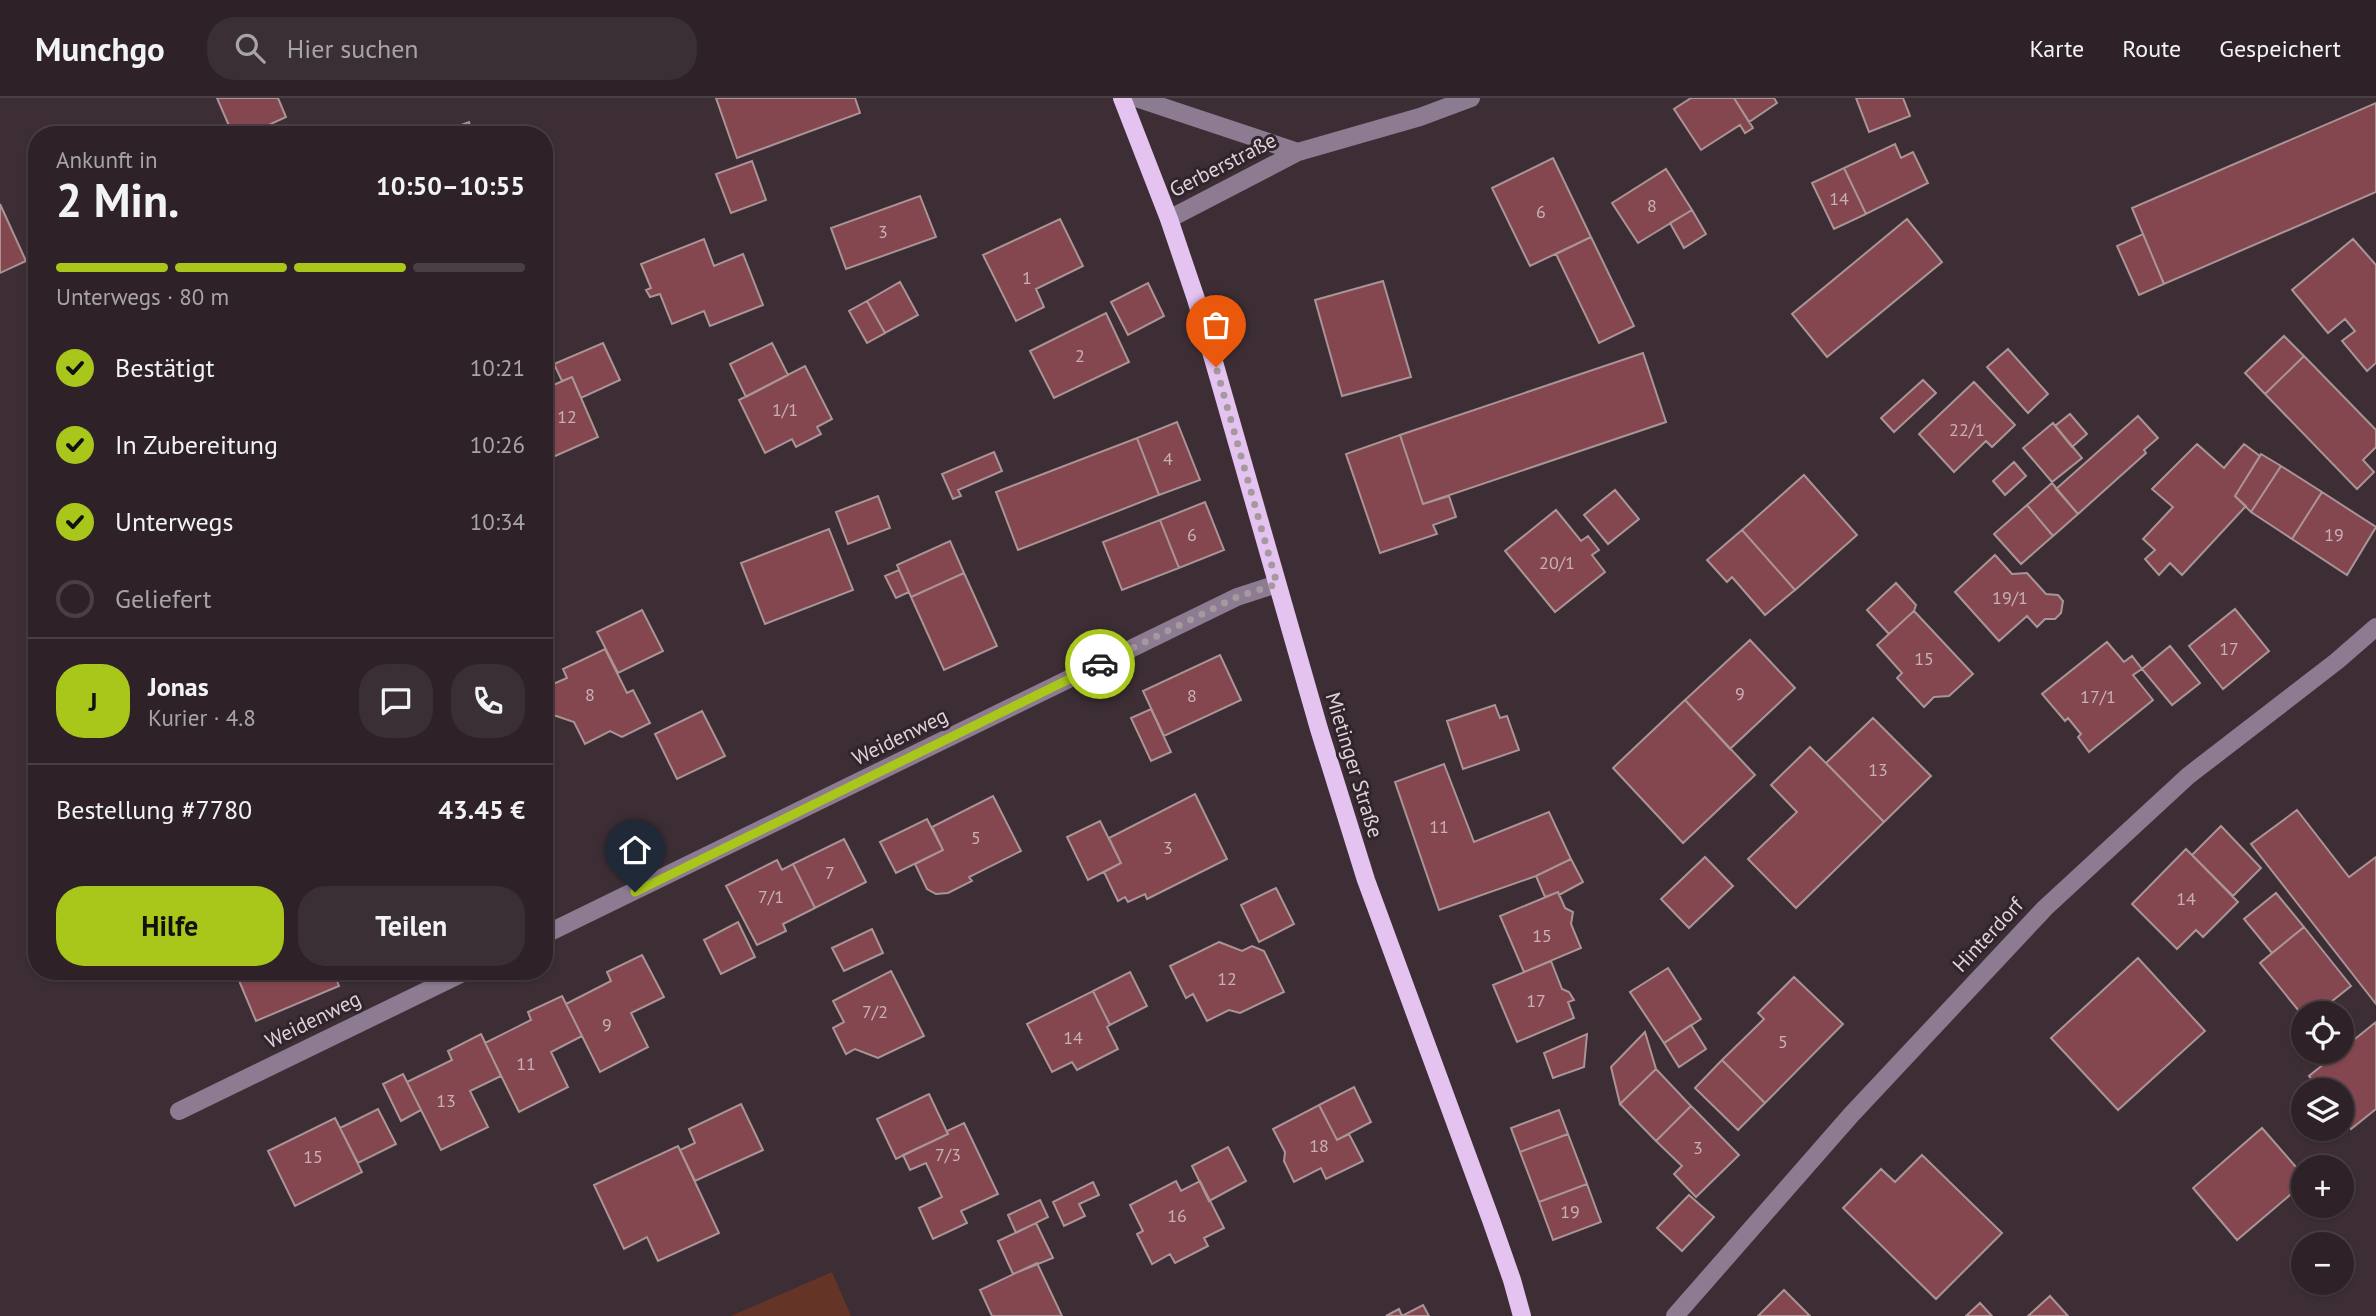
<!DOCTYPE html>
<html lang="de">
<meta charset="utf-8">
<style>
:root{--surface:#2e2228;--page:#3a2f34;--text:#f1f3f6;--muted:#a7a4a8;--line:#493f45;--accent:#a9c71b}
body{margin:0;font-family:"PT Sans",sans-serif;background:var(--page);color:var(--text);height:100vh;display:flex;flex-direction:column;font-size:26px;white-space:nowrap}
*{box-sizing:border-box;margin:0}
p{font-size:23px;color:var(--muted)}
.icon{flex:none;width:38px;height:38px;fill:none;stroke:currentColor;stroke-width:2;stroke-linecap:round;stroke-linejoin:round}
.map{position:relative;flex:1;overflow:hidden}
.panel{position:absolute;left:28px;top:28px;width:525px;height:854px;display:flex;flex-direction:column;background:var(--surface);border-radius:28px;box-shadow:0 2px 5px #0004,0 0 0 2px var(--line)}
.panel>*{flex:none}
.fabs{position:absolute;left:2291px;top:903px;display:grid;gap:14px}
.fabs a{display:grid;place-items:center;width:63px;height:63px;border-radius:50%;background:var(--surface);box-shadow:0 2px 5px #0004,0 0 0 2px var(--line);font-size:35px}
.pin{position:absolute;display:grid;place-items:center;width:60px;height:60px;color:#fff;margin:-72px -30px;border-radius:50% 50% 50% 0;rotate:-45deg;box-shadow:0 0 7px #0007}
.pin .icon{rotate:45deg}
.courier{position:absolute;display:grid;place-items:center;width:70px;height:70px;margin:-35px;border:5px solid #a9c71b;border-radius:50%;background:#fff;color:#222;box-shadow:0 2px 9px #0007}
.headline em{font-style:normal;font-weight:600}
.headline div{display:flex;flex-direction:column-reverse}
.headline{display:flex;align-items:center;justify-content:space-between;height:119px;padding:0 28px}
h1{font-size:46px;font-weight:600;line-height:52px}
.bar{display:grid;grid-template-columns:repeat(4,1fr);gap:10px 7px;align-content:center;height:84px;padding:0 28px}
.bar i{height:9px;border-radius:5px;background:var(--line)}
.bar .selected{background:var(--accent)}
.bar p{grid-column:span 4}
.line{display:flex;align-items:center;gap:18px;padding:0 28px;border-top:2px solid var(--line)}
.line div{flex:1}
.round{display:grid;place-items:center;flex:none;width:74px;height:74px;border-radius:28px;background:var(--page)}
ol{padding:0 28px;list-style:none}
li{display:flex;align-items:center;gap:21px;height:77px}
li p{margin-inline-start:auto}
li .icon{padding:7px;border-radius:50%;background:var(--accent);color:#111;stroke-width:4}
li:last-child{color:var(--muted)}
li i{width:38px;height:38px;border:4px solid var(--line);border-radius:50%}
.action{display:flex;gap:14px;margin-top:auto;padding:14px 28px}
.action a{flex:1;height:80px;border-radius:28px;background:var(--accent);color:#111;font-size:28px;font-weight:600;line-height:80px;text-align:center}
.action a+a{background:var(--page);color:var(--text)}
header{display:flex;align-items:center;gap:42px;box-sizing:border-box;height:98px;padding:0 35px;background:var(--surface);border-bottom:2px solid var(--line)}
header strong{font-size:33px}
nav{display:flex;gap:38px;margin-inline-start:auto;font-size:24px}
.search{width:490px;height:63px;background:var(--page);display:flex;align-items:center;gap:18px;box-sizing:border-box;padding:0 24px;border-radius:28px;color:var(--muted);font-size:26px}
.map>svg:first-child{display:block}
</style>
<header>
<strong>Munchgo</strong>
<div class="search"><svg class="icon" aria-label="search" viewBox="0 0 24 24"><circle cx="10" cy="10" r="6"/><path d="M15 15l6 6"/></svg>Hier suchen</div>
<nav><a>Karte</a><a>Route</a><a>Gespeichert</a></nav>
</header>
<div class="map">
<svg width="2376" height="1218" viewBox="0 0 2376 1218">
<rect width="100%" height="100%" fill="#3d2e36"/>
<!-- green -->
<path fill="#643526" d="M832,1174L851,1218H731Z"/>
<!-- building -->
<path fill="#85474f" stroke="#a99496" stroke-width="2" d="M217,0H278L286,19L247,37H233Z
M716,0H855L860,15L737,60Z
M1691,0H1734L1753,30L1745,35L1740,27L1701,52L1674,11Z
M1734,0H1774L1777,5L1749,24Z
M1856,0H1903L1910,18L1869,34Z
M2376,5V94L2164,186L2132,110Z
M469,24L473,37H435Z
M1895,46L1901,60L1913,54L1928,85L1866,116L1844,70Z
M1553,60L1591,139L1530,168L1492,90Z
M752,63L766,102L731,115L716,76Z
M1844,70L1866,116L1834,131L1812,85Z
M1666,71L1692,112L1638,145L1612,105Z
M920,98L936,139L846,171L831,130Z
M0,106L26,163L0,175Z
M1692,112L1706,136L1684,150L1670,125Z
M1060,121L1083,168L1036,191L1044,209L1016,223L983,157Z
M1907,121L1942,164L1827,259L1792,216Z
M2143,136L2164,186L2139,197L2117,148Z
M1591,139L1634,228L1599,245L1556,156Z
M704,141L714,168L743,156L763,207L710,228L704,213L672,226L660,196L650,199L646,192L651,190L641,166Z
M2353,141L2376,167V265L2367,273L2342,243L2355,233L2345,221L2328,235L2292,192Z
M1383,183L1411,279L1342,298L1315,202Z
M900,184L918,217L885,235L867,203Z
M1148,185L1164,218L1128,237L1111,204Z
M867,203L885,235L867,245L849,213Z
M1106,215L1129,264L1054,300L1030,253Z
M2284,238L2304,258L2265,296L2245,275Z
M603,245L620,282L581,300L572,279L562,283L554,266Z
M772,245L788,277L746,299L730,266Z
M2008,251L2048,296L2028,315L1987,269Z
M1643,255L1666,324L1423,406L1400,337Z
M2304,258L2376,332V349L2363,362L2374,374L2357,391L2265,296Z
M805,268L832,321L817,329L821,336L796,349L792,341L765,355L739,302Z
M572,279L598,339L544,363V291Z
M1923,282L1936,295L1894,334L1881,320Z
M1974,284L2015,327L1992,349L1986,343L1954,374L1919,336Z
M2070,316L2087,336L2072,349L2055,328Z
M2138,318L2158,340L2144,352L2146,355L2078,416L2056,391Z
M1177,324L1200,382L1159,397L1137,340Z
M2053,325L2082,360L2052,384L2023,350Z
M1400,337L1423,406L1449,398L1456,419L1433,427L1437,436L1380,455L1346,356Z
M1137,340L1159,397L1018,452L996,394Z
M2197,346L2224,370L2244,346L2260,358L2235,398L2246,408L2182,477L2170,465L2159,477L2145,461L2155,452L2143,441L2173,409L2152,391Z
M994,354L1002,373L958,392L961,398L953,401L942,376Z
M2261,356L2281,368L2251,414L2235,398Z
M2014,364L2026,378L2005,397L1993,383Z
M2281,368L2322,394L2292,441L2251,414Z
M1804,377L1857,437L1795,492L1742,432Z
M2052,385L2078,416L2053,438L2027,407Z
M1615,392L1639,421L1608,446L1584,417Z
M2322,394L2376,429L2347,477L2292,441Z
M878,398L890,430L848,446L836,414Z
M1205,404L1224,452L1179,470L1160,422Z
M2027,407L2053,438L2021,466L1994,436Z
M1556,412L1581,443L1588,438L1599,452L1592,457L1605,474L1555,514L1505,453Z
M1160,422L1179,470L1122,492L1103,444Z
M829,431L853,492L765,526L741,465Z
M1742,432L1795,492L1765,517L1732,479L1727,484L1707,462Z
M950,443L964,475L911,499L897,467Z
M1995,457L2012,476L2027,475L2046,496L2058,497L2063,503L2061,515L2055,521H2045L2037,529L2027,518L1999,543L1955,494Z
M899,472L909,494L896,500L885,478Z
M964,475L997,548L944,572L911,499Z
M1896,485L1916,507L1914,513L1889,536L1867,512Z
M2235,511L2269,553L2223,591L2189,548Z
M642,512L663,553L618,575L597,534Z
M1914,513L1973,576L1949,598L1934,599L1924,609L1897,580L1902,575L1877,547Z
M1750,542L1795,590L1730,651L1685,602Z
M2107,544L2124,564L2132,558L2142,571L2133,577L2153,602L2089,654L2078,639L2081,636L2068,620L2065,623L2042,596Z
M2170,548L2200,585L2172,607L2142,571Z
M605,551L627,595L633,592L650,625L622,639L610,633L585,646L574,624L553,617L544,599V590L567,580L563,571Z
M1220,557L1241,602L1164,638L1143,593Z
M1685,602L1755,677L1683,745L1613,670Z
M1495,607L1500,620L1507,618L1519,652L1463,671L1447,623Z
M1151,611L1171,654L1151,663L1131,620Z
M702,613L725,658L677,681L655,636Z
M1873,620L1931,678L1884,724L1826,665Z
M1810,649L1884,724L1796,810L1748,761L1797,714L1771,687Z
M1444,666L1474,744L1549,714L1571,761L1536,778L1439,812L1395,684Z
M1195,696L1227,761L1147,801L1145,796L1128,804L1125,799L1118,803L1104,774L1121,765L1109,740Z
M993,698L1021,753L969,779L972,783L948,795L936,796L927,791L915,766L943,752L932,729Z
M2297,712L2349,779L2376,759V906L2251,746Z
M927,721L943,752L896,775L880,744Z
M1100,723L1121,765L1088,782L1067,739Z
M2221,728L2261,770L2233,798L2192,757Z
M844,741L866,784L815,810L793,766Z
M2186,751L2238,804L2203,839L2196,832L2177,851L2132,806Z
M1705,759L1733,788L1689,830L1661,801Z
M1571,761L1583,784L1559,797L1558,794L1545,799L1536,778Z
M777,762L782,772L793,766L815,810L783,826L786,833L757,847L726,788Z
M1276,790L1294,826L1259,844L1241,807Z
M1558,794L1565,810L1573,814L1571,826L1581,850L1524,874L1500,818Z
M2276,795L2304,829L2272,855L2244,821Z
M738,824L755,859L721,876L704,842Z
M2304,829L2351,888L2317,915H2303V918L2260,865Z
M872,831L883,855L844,873L832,850Z
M1219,844L1242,853L1252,848L1264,853L1284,894L1240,915L1229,912L1207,923L1193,896L1186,900L1170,868Z
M642,857L664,899L631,915L648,949L600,974L566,906L611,883L607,874Z
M2138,860L2205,933L2118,1012L2051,940Z
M1551,863L1562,891L1569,894L1574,902L1568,904L1574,920L1517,944L1493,887Z
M1668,870L1701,921L1664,945L1630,894Z
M235,873H333L339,888L256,923Z
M891,873L924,938L878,960L855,951L846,956L833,930L844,924L833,903Z
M1130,874L1147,908L1110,927L1093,893Z
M1794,879L1843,926L1765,1005L1722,962L1764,921L1758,915Z
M1093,893L1110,927L1107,929L1118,951L1077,972L1072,964L1052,974L1027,926Z
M562,898L582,938L551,954L568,989L519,1014L485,945L531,922L528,914Z
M2376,924V1011L2351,1031L2342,1019V992H2320L2309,978Z
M1691,927L1706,951L1679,969L1664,945Z
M1645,934L1656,971L1620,1006L1611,969Z
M481,936L501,978L470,993L488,1029L441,1052L407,984L452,962L448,953Z
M1587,936L1584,969L1553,980L1544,955Z
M1722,962L1765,1005L1738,1032L1695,990Z
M1656,971L1691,1008L1656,1043L1620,1006Z
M403,976L421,1012L401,1023L383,986Z
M1354,989L1371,1024L1337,1042L1319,1007Z
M929,996L948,1036L896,1061L877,1021Z
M741,1006L763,1052L695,1083L680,1052L695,1045L689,1031Z
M1319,1007L1337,1042L1349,1036L1363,1063L1326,1081L1321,1070L1294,1084L1284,1063L1285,1054L1273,1031Z
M1691,1008L1739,1057L1696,1099L1674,1076L1682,1068L1656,1043Z
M378,1011L396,1046L358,1065L340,1030Z
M1559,1012L1568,1036L1520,1054L1511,1030Z
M335,1020L362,1074L295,1108L268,1053Z
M964,1025L998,1096L961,1113L967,1125L933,1141L919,1110L942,1099L926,1065L910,1072L903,1057L948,1036L947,1033Z
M2262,1030L2303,1077V1086L2237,1142L2193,1090Z
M1568,1036L1587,1086L1539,1104L1520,1054Z
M678,1048L719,1135L658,1163L647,1139L624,1151L594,1087Z
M1228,1049L1246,1083L1209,1103L1192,1068Z
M1922,1057L2002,1135L1936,1201L1843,1110L1881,1071L1895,1084Z
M1176,1083L1181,1093L1200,1083L1224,1130L1204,1140L1208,1148L1175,1165L1170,1156L1152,1166L1137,1136L1143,1133L1130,1107Z
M1093,1084L1099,1097L1079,1106L1085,1118L1064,1128L1053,1104Z
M1587,1086L1601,1124L1553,1142L1539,1104Z
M1689,1097L1714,1119L1682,1153L1657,1130Z
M1040,1102L1048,1119L1016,1135L1008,1117Z
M1036,1125L1053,1160L1013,1176L998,1143Z
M1037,1165L1062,1218H992L980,1192Z
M1784,1192L1810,1218H1758Z
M2050,1198L2068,1218H2028Z
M1980,1205L1992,1218H1966Z
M1423,1207L1429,1218H1386L1399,1211L1402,1218Z"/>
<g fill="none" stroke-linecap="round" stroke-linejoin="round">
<!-- minor -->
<path stroke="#8c7b91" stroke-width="18" d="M1136,0L1298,54L1420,19L1471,0
M1169,121L1298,54
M544,837L1237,499L1277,486
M179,1013L467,873
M1675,1218L1851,1017L2045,810L2188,678L2337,563L2376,529"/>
<!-- major -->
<path stroke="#e5c3f0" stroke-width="18" d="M1122,0L1169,121L1196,201L1319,631L1366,782L1491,1122L1512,1182L1522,1218"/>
</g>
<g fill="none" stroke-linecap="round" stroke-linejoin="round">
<!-- done -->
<path stroke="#a5999f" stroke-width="7" stroke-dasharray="0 12.6" d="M1100,566L1237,499L1277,486L1216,269"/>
<!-- route -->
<path stroke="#a9c71b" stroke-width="9" d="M635,794L1100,566"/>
</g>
<g text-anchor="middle" stroke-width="6" stroke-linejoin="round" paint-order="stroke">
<!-- number labels -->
<g font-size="18" fill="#c7b0b6">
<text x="1839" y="107">14</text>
<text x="1652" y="114">8</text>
<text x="1541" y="120">6</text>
<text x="883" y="140">3</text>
<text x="1027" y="186">1</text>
<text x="1080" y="264">2</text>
<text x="785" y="318">1/1</text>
<text x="567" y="325">12</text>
<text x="1967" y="338">22/1</text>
<text x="1168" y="367">4</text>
<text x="1192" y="443">6</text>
<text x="2334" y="443">19</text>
<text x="1557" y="471">20/1</text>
<text x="2010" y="506">19/1</text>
<text x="2229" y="557">17</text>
<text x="1924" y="567">15</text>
<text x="1740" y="602">9</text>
<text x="590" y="603">8</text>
<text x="1192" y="604">8</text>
<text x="2098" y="605">17/1</text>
<text x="1878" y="678">13</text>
<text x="1439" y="735">11</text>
<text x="976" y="746">5</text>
<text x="1168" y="756">3</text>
<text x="830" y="781">7</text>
<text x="771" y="805">7/1</text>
<text x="2186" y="807">14</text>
<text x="1542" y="844">15</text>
<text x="1227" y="887">12</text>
<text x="1536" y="909">17</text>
<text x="875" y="920">7/2</text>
<text x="607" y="933">9</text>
<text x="1073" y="946">14</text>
<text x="1783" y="950">5</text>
<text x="526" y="972">11</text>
<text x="446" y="1009">13</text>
<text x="1319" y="1054">18</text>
<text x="1698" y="1056">3</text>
<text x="948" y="1063">7/3</text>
<text x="313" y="1065">15</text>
<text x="1570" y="1120">19</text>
<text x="1177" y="1124">16</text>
</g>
<!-- street labels -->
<g font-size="21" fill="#ddd3d8" stroke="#32242c">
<text transform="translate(1223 67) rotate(-27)" y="7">Gerberstraße</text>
<text transform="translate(900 639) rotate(-26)" y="7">Weidenweg</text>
<text transform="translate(1354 667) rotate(73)" y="7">Mietinger Straße</text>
<text transform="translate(1988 837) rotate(-47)" y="7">Hinterdorf</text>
<text transform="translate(313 922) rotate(-26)" y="7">Weidenweg</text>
</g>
</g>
</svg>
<div class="fabs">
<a><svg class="icon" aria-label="locate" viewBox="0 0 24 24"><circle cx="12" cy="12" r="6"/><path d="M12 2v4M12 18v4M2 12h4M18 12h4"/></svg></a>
<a><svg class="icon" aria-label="layers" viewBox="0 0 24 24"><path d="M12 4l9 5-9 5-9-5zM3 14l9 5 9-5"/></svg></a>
<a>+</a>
<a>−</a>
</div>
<div class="pin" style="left:1216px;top:269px;background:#ea580c"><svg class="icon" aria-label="bag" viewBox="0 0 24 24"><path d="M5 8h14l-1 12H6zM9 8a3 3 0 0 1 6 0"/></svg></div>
<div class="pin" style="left:635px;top:794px;background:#1f2937"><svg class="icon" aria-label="home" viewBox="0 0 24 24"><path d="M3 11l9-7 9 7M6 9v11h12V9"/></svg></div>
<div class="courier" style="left:1100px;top:566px"><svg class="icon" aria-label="car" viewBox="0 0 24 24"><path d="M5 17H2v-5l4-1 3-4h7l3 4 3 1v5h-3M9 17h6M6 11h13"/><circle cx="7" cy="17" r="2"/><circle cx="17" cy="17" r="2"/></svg></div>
<section class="panel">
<div class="headline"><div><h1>2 Min.</h1><p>Ankunft in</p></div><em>10:50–10:55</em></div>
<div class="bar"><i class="selected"></i><i class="selected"></i><i class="selected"></i><i></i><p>Unterwegs · 80 m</p></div>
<ol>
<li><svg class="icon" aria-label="check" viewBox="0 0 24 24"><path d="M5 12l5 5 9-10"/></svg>Bestätigt<p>10:21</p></li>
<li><svg class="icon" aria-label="check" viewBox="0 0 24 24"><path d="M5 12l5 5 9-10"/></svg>In Zubereitung<p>10:26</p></li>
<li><svg class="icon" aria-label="check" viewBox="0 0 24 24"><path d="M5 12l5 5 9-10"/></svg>Unterwegs<p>10:34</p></li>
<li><i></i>Geliefert</li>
</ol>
<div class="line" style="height:126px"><b class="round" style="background:var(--accent);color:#111">J</b><div><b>Jonas</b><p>Kurier · 4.8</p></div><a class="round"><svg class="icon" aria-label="chat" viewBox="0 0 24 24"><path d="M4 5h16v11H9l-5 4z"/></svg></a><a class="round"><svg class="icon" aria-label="phone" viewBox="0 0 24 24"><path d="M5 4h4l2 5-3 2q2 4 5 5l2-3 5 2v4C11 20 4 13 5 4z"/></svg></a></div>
<div class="line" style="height:91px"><div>Bestellung #7780</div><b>43.45 €</b></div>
<div class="action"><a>Hilfe</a><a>Teilen</a></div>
</section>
</div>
